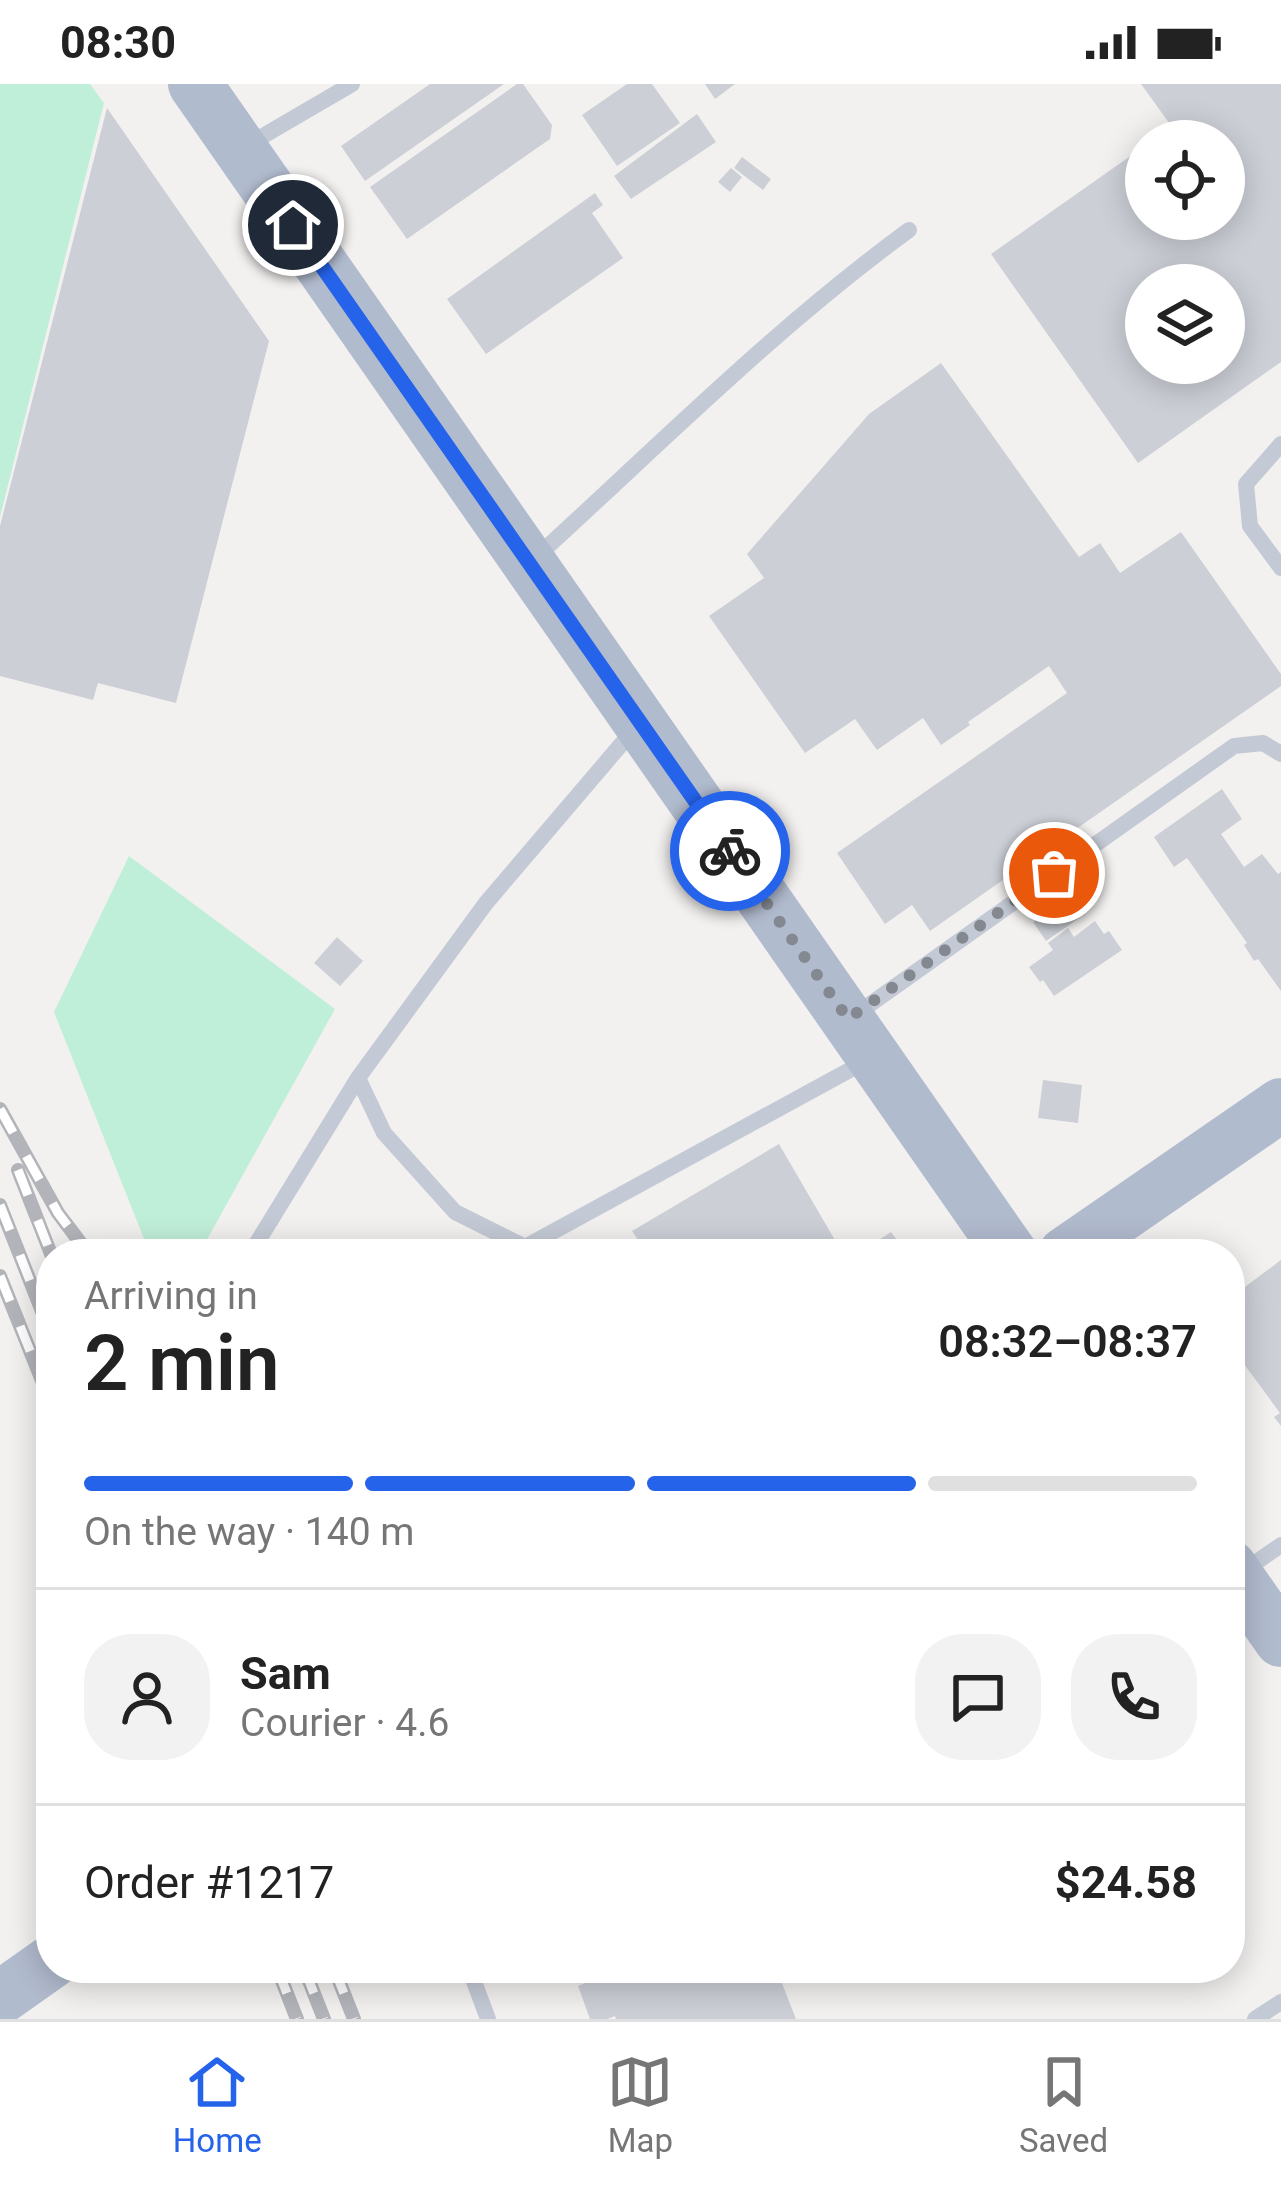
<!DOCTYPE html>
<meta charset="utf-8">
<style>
:root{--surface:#fff;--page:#f2f2f2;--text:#222;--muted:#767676;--line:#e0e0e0;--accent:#2563eb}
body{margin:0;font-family:Roboto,sans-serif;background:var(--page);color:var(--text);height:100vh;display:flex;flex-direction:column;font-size:45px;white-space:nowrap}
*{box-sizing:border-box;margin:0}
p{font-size:39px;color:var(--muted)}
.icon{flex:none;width:66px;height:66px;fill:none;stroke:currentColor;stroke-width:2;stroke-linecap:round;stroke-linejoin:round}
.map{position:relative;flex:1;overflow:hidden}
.details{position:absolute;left:36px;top:1155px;width:1209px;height:744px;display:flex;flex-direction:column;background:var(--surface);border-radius:48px;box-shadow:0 6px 30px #0003}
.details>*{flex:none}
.tools{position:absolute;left:1125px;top:36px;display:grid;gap:24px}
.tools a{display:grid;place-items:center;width:120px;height:120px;border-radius:50%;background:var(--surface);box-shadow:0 6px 30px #0003;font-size:60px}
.pin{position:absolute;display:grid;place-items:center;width:102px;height:102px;color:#fff;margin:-51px;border:6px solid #fff;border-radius:50%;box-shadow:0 3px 12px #0007}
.courier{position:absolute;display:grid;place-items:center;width:120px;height:120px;margin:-60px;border:9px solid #2563eb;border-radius:50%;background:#fff;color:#222;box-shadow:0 3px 15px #0007}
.summary em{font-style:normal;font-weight:600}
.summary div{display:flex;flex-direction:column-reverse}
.summary{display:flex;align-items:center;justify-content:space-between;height:204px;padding:0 48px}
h1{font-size:78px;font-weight:600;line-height:90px}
.bar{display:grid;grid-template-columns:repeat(4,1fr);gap:18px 12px;align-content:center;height:144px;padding:0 48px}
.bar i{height:15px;border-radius:9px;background:var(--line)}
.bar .selected{background:var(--accent)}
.bar p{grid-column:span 4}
.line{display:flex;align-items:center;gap:30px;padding:0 48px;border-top:3px solid var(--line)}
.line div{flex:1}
.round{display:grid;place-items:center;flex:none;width:126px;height:126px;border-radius:48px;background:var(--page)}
.status{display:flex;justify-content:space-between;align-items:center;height:84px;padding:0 60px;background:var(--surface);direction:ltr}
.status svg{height:33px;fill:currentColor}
.menu{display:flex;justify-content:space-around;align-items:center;height:168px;border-top:3px solid var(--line);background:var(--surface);font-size:33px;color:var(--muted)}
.menu a{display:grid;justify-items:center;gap:6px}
.menu .selected{color:var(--accent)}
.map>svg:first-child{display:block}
</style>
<div class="status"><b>08:30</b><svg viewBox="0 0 49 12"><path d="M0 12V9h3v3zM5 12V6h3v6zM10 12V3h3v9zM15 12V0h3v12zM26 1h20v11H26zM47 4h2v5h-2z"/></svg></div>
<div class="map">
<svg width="1281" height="1935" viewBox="0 0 1281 1935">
<rect width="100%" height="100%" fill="#f3f1f0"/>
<!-- green -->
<path fill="#c0efd9" d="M0,0H90L104,19L0,433Z
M129,772L335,925L199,1170H150L54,928Z"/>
<!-- building -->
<path fill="#cccfd6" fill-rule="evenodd" d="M430,0H504L365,97L341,62Z
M517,0H523L552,41L550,55L407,155L370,103Z
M627,0H652L680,39L617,82L582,31Z
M705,0H735L715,15Z
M1141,0H1281V278L1138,379L991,170L1146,61V135H1224V57H1152L1172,43ZM1146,201H1224V279H1146Z
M107,24L269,257L176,619L98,599L93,616L0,592V442Z
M697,30L716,58L631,115L614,92Z
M742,73L771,95L763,106L734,84Z
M731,84L742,93L730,108L718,98Z
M595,109L603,121L592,129L623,174L486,270L447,215Z
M941,279L1079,473L1100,459L1120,489L1181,448L1281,590V602L930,847L912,821L885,840L837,769L1067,609L1049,582L968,638L970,641L941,661L923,634L877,666L855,635L805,669L709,532L764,494L747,470L869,330Z
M1222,705L1242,735L1221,750L1244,783L1262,770L1278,790L1281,788V907L1258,875L1254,877L1244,861L1247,859L1187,774L1174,783L1154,753Z
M1072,811L1085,830L1046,857L1033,838Z
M1095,837L1104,850L1109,847L1122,866L1054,912L1043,896L1040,898L1029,883L1053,866L1048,859L1068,844L1074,853Z
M337,853L363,877L340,902L314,879Z
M1043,996L1082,1001L1078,1039L1038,1034Z
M779,1060L843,1170H604L629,1155L632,1160L638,1156L632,1147Z
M891,1148L897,1156L882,1166L877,1157Z
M1281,1176V1342L1274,1333L1280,1329L1230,1261V1214Z
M596,1884H776L796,1935H616L615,1932L607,1935H590L578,1902L599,1893Z"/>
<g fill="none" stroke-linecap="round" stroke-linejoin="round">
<!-- service -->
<path stroke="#c4cad5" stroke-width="16" d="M246,62L352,0
M1281,360L1246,400L1250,442L1281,484
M534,475C657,363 775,244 909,146
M636,643L486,819L358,994L384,1049L455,1128L525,1163L868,976
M855,931L1234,662L1263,659L1281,670
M250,1170L358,994
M1242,1488L1281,1461
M469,1884L488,1935
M1255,1935L1281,1918"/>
<!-- primary -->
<path stroke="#b1bbce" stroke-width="54" d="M195,0L1011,1170
M1065,1170L1281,1021
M1230,1483L1281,1556
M0,1914L51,1878"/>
<defs>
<path id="rail" d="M0,1025L58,1129L89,1170
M18,1086L51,1170
M0,1121L51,1250
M0,1192L51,1319
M277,1884L297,1935
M304,1884L324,1935
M334,1884L354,1935"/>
</defs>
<!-- rail casing -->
<use href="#rail" stroke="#b2b4ba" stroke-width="14"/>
<!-- rail -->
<use href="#rail" stroke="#fff" stroke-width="9" stroke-dasharray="27" stroke-linecap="butt"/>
</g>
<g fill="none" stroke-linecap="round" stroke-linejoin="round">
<!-- done -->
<path stroke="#848891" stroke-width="12" stroke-dasharray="0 21.6" d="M730,767L848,935L1054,789"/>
<!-- route -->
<path stroke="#2563eb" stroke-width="15" d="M293,141L730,767"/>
</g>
</svg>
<div class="tools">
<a><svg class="icon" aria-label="locate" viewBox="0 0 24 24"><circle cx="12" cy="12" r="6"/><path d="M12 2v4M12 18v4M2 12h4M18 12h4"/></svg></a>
<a><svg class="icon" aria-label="layers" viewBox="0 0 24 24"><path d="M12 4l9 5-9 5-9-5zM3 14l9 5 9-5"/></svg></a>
</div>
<div class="pin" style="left:1054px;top:789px;background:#ea580c"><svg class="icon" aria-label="bag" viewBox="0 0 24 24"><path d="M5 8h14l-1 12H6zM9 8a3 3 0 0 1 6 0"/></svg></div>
<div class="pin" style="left:293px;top:141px;background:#1f2937"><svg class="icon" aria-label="home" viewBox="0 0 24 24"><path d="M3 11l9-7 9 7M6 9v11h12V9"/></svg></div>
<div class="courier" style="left:730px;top:767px"><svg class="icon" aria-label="bike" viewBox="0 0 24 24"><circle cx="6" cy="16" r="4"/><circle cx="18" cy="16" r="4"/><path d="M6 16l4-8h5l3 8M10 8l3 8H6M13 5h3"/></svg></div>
<section class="details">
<div class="summary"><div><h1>2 min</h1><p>Arriving in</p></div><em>08:32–08:37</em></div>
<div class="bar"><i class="selected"></i><i class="selected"></i><i class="selected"></i><i></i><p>On the way · 140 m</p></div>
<div class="line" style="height:216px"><a class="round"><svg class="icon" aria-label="person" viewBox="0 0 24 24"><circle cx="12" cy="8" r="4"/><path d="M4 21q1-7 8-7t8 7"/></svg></a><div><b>Sam</b><p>Courier · 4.6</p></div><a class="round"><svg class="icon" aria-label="chat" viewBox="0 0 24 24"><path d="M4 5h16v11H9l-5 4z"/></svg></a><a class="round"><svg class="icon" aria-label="phone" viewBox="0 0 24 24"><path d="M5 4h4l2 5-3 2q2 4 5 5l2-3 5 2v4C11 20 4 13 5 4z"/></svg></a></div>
<div class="line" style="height:156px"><div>Order #1217</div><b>$24.58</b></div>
</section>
</div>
<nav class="menu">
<a class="selected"><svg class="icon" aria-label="home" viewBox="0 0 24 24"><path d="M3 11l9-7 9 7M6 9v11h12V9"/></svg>Home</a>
<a><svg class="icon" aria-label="map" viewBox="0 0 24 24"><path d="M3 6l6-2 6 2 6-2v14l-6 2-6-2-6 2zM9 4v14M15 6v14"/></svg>Map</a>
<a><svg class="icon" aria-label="saved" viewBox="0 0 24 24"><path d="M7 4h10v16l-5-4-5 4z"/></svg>Saved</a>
</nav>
